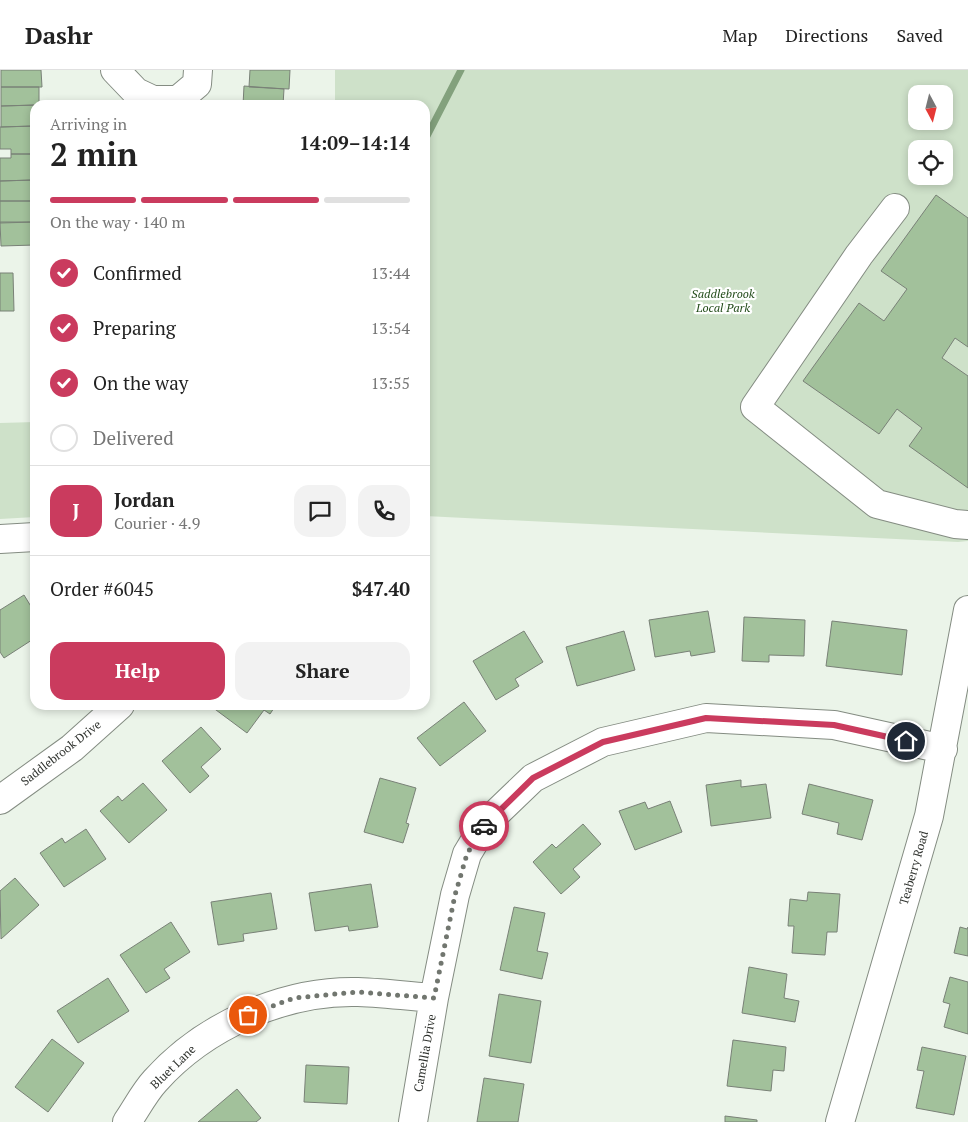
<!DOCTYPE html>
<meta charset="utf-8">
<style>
:root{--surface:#fff;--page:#f2f2f2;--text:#222;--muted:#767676;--line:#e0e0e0;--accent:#ca3b5e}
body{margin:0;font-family:"PT Serif",serif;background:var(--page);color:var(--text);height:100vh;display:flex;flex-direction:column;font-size:19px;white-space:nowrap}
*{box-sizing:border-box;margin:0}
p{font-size:16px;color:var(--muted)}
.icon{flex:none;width:28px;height:28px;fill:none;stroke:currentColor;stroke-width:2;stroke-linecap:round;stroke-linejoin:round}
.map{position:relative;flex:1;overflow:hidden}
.sheet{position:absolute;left:30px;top:30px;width:400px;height:610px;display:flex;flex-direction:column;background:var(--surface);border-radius:15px;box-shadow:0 2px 8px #0003}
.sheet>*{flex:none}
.needle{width:32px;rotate:173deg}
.buttons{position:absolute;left:908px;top:15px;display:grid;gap:10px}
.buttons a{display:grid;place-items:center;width:45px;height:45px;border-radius:10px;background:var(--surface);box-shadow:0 2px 8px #0003;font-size:25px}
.pin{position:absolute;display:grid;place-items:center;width:42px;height:42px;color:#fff;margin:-21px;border:2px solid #fff;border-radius:50%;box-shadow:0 1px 5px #0007}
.courier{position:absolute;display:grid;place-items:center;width:50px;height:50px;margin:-25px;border:4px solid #ca3b5e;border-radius:50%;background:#fff;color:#222;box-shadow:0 1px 6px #0007}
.overview em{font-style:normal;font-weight:700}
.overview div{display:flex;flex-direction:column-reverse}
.overview{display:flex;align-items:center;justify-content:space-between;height:85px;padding:0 20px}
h1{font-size:32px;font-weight:700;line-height:38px}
.bar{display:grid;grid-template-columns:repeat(4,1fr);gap:8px 5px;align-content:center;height:60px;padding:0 20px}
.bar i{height:6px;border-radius:4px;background:var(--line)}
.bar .current{background:var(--accent)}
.bar p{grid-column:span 4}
.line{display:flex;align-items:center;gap:12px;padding:0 20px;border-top:1px solid var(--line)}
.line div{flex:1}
.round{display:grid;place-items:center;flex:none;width:52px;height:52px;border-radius:15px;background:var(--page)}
ol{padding:0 20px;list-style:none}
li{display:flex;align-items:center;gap:15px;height:55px}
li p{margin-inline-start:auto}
li .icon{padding:5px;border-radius:50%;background:var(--accent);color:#fff;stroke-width:4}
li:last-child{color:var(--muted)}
li i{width:28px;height:28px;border:2px solid var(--line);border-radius:50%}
.primary-button{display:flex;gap:10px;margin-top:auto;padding:10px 20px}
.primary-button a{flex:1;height:58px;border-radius:15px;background:var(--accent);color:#fff;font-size:20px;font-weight:700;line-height:58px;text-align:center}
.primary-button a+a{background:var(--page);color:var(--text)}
header{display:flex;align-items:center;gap:30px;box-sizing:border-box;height:70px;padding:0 25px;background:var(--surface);border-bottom:1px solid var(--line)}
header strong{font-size:24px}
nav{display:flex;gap:28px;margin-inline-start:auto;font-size:18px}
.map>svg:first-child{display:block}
</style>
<header>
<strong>Dashr</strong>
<nav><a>Map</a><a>Directions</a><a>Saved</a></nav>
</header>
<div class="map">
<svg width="968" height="1052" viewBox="0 0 968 1052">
<rect width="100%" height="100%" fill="#ebf4e9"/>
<!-- green -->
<path fill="#cee1c9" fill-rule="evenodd" d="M335,0H968V471L958,472L425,446V35H335ZM916,24H944V51H916ZM916,79H944V106H916Z
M35,352V447L0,449V353Z"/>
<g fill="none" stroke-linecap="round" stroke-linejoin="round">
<!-- stream -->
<path stroke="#83a17d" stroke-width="7" d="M425,70L461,0"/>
</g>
<!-- building -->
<path fill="#a2c19b" stroke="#798177" d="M1,0H41L42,17H1Z
M250,0H290L289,19L249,17Z
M244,16L284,19L283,35H243Z
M1,17H39V35L1,36Z
M35,35V56L1,57V36Z
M33,56V84H11V79H0V57Z
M11,84H33V110L0,111V88H11Z
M33,110H35V131H0V111Z
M936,125L968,148V277L955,268L942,288L968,306V418L909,376L922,358L897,339L879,364L803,311L859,233L884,251L907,219L881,201Z
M0,131H34V152L0,153Z
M0,152H35V175L1,176Z
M0,203H13L14,241H0Z
M24,525L35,543V568L4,588L0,582V540Z
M708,541L715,582L691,586L690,581L655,587L649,550Z
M744,547L805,550L804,586L769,585V592L742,591Z
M832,551L907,560L902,605L826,596Z
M524,561L543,592L515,609L519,616L496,630L473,591Z
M624,561L635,600L577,616L566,577Z
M464,632L486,661L440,696L417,668Z
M213,635H276L270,644L264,640L247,663L212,637Z
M201,657L221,679L201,697L209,706L190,723L162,691Z
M380,708L416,718L406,753L409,754L403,773L364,762Z
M741,710V717L766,714L771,748L711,756L706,715Z
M143,713L167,740L129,773L100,741L118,726L122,731Z
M809,714L873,730L862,770L837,764L839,753L802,744Z
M670,731L682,762L635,780L619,741L645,732L648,739Z
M583,754L601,774L573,799L580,807L561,824L533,792L552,774L556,778Z
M86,759L106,789L64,817L40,783L62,768L65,773Z
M15,808L39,835L1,869L0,821Z
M371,814L378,857L349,861L348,856L315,861L309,823Z
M808,822L840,824L837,862H827L825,885L792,883L794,856H788L790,829L807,831Z
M271,823L277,859L243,864L244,871L218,875L211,832Z
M514,837L545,843L537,881L548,883L542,909L500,900Z
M171,852L190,882L164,899L170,908L146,923L120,885Z
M960,857L967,859L968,857V886L954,883Z
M749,897L787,904L784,928L799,931L795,952L742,943Z
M950,907L968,912V964L944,957L950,934L943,932Z
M108,908L129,941L78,973L57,941Z
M499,924L541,931L531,993L489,986Z
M52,969L84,993L48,1042L15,1017Z
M733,970L786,977L784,1001L773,1000L771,1021L727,1016Z
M922,977L966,986L954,1045L916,1038L924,1001L917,1000Z
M306,995L349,997L347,1034L304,1032Z
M484,1008L524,1014L518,1052H477Z
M237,1019L261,1048L256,1052H198Z
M725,1046L757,1050V1052H725Z"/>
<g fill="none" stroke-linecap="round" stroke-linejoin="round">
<defs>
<path id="minor" d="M115,0L136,22L153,30H178L197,14L198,0
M895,138L859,185L755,337L877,434L955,454L968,455
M0,469L35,467
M0,730L72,678L120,635
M127,1052C136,1039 144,1023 155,1011C204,956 284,920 358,922C384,923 409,926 434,928
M413,1052L434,928L455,825L467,784L485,754L533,708L603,672L706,648L834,655L943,679
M840,1052L929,746L968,540"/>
</defs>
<!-- minor casing -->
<use href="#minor" stroke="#848c82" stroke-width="30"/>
<!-- minor -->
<use href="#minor" stroke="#fff" stroke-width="28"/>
</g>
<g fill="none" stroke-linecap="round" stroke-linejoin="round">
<!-- done -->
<path stroke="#71766f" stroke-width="5" stroke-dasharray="0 9" d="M248,945L294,928L357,922L434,928L455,825L467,784L484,756"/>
<!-- route -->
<path stroke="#ca3b5e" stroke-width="6" d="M484,756L533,708L603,672L706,648L834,655L906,671"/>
</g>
<g text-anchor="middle" stroke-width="4.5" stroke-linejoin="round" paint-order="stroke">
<!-- park labels -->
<g font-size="12" font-style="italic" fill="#234c1a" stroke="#fff">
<text x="723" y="228">Saddlebrook<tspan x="723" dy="14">Local Park</tspan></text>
</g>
<!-- street labels -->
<g font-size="12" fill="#2f322e" stroke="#fff">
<text transform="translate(61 683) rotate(-38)" y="4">Saddlebrook Drive</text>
<text transform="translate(914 798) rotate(-74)" y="4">Teaberry Road</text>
<text transform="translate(425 983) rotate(-80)" y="4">Camellia Drive</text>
<text transform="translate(173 997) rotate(-44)" y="4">Bluet Lane</text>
</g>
</g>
</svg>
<div class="buttons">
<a><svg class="needle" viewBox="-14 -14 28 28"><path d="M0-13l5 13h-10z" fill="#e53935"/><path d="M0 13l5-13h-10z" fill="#767676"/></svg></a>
<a><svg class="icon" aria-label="locate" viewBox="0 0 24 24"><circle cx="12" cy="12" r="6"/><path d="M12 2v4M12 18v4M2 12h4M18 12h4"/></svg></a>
</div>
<div class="pin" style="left:248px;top:945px;background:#ea580c"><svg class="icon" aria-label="bag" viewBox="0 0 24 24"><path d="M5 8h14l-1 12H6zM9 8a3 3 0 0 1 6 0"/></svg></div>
<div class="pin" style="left:906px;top:671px;background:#1f2937"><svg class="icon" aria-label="home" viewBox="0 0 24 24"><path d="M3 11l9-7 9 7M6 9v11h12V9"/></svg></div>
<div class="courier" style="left:484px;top:756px"><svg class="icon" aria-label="car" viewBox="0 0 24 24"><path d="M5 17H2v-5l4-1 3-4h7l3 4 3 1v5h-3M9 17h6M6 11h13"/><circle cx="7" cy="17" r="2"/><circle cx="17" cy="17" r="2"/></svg></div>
<section class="sheet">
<div class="overview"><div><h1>2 min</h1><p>Arriving in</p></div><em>14:09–14:14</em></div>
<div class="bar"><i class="current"></i><i class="current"></i><i class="current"></i><i></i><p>On the way · 140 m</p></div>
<ol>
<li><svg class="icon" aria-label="check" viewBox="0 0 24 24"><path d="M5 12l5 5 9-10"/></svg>Confirmed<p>13:44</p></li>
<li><svg class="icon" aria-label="check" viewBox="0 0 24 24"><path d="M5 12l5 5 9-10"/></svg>Preparing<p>13:54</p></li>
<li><svg class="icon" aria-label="check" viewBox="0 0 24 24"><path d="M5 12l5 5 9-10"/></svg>On the way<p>13:55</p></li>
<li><i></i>Delivered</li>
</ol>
<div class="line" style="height:90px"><b class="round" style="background:var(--accent);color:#fff">J</b><div><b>Jordan</b><p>Courier · 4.9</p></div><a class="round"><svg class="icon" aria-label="chat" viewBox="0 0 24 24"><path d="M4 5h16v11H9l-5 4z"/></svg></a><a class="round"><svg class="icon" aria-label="phone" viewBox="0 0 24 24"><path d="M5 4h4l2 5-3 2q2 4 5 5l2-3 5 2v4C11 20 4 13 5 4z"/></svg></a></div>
<div class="line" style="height:65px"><div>Order #6045</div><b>$47.40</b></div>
<div class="primary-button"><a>Help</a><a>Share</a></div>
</section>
</div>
